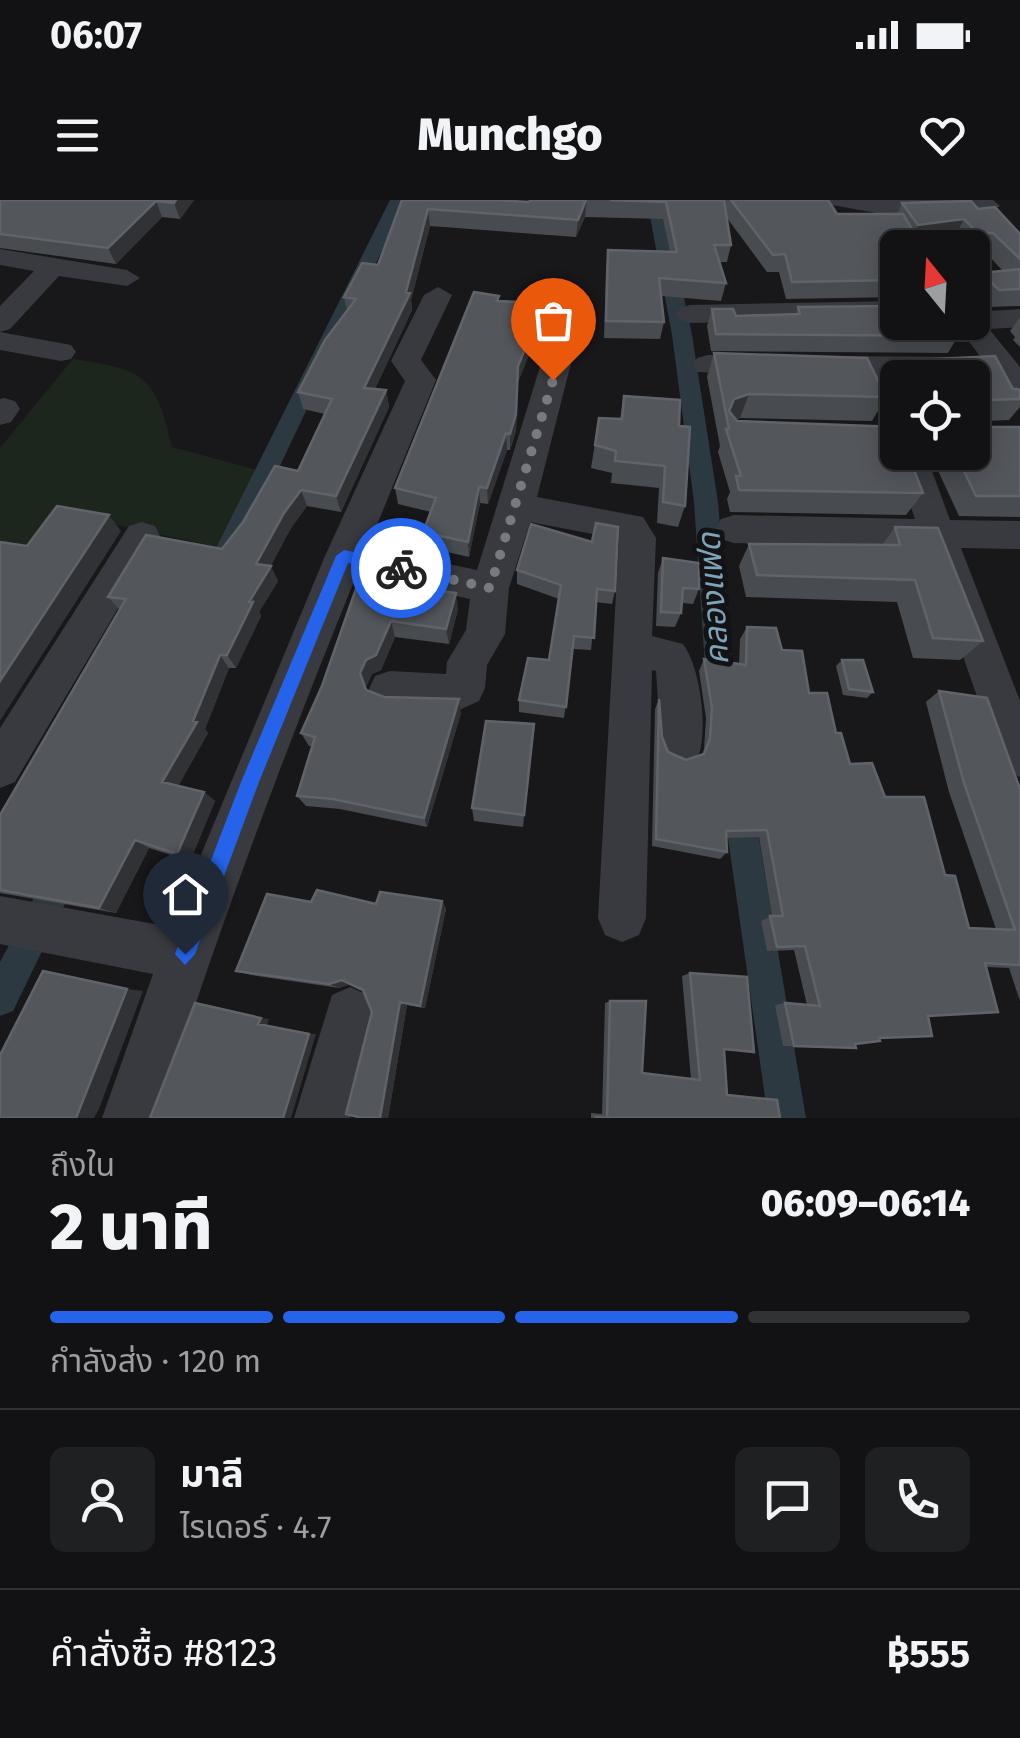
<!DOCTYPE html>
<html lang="th">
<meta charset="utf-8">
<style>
:root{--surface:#121214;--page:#1f2022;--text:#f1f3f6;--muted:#9c9ea0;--line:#313234;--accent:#2563eb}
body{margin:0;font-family:"Fira Sans","Noto Sans Thai",sans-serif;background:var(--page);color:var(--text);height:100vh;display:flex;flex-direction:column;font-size:38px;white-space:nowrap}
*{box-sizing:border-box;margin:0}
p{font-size:32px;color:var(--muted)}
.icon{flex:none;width:55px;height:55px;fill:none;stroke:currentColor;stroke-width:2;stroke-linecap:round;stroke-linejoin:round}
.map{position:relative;height:918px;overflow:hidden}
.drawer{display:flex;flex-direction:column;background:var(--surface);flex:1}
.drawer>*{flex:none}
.needle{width:65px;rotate:342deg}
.buttons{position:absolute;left:880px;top:30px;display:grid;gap:20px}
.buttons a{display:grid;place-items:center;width:110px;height:110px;border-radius:15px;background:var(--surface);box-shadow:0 5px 25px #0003,0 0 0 2px var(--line);font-size:50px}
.pin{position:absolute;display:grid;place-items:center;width:85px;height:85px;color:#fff;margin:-102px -42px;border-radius:50% 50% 50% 0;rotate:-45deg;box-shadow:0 0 10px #0007}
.pin .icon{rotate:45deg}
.courier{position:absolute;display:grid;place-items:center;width:100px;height:100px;margin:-50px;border:8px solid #2563eb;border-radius:50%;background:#fff;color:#222;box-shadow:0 2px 12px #0007}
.head em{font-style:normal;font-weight:800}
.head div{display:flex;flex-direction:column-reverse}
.head{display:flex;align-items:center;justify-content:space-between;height:170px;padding:0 50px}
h1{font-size:65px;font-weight:800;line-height:75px}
.bar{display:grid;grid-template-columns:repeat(4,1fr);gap:15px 10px;align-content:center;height:120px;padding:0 50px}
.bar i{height:12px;border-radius:8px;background:var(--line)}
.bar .current{background:var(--accent)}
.bar p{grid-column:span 4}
.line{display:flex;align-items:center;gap:25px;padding:0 50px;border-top:2px solid var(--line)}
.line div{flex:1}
.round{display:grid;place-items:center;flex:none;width:105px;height:105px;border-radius:15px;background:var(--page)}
.status{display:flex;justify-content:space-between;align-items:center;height:70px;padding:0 50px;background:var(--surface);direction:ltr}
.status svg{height:28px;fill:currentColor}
header{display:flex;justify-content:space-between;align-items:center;height:130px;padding:0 50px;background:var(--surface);font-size:45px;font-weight:800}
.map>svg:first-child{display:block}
</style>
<div class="status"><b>06:07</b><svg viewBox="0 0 49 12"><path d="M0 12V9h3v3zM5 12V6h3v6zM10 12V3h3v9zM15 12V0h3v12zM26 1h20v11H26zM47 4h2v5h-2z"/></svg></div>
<header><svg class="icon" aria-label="menu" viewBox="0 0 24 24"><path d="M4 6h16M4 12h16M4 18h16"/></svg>Munchgo<svg class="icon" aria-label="heart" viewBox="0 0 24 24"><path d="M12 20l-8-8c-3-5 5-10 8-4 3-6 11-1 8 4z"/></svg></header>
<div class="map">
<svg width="1020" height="918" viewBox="0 0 1020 918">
<rect width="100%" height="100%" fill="#18181a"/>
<!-- green -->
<path fill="#1d261d" d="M73,159C145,170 155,174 172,247L279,276L236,351L67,314L36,353L0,347V248Z"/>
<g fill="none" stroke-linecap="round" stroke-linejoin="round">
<!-- canal -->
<path fill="#2c3940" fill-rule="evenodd" d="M390,0H406L233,365H215L211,358Z
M647,0H663L692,135L718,302L735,497L731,506L721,510L711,506L707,497L694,302L672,135Z
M738,588L749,592L753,603L806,918H768L723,603L727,592Z
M66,653L77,658L82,669L13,811L0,816V762L55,658Z"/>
<!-- minor -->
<path fill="#383a3f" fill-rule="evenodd" d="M829,0H993L1000,6L988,13L893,16L832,5Z
M0,49L127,70L140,78L127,86L59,76L10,129L0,132V106L34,71L0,65Z
M438,87L452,95L421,160L436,180L368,347L477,370L552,128L556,122H576L580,128L537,297L643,317L656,338L652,436L683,444C701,468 709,533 697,560L682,566L667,560L661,546L656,471L652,470L646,718L639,735L622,742L605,735L598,718L619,339L530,322L509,388L505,434L487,465L485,488L479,501L457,511L390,507L375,502L369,489L375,476L390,471L446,474L447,462L466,430L470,399L357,374C284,553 217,733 158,918H102L153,774L0,744V696L171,727L325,356L405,181L391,161L424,95Z
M898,101V119L690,123L680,120L676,114L680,108L690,105Z
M1020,109V127L989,129L1020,167V197L1009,194L954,122H972V112Z
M0,132L71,145L76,152L71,159L61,161L0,150Z
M708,155L967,157L978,160L982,167L978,174L967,177L894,178L898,236L887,233L864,179L697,172L693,165L697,158Z
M4,198L15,201L20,209L11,222L0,225V199Z
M898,243V252H925L950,320L1020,321V349L961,348L1020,501V577L1005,571L998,557L925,347L734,343L721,339L716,329L721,319L734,315L915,319L892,252Z
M142,322L155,326L160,336L155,346L15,582L0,588V528L129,326Z
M350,787L368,795L376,813L350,918H294L332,795Z"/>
</g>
<!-- wall -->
<path fill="#484b4f" d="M0,0H194L180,19L162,17L116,64L0,48Z
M402,0L528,2L532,0H529H828L837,14H897L902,3L978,9L1020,34V106L988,107L972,91V88L982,73L1003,71L983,50H972V48H966L955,36L919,41L898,48V97L786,99L779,72H767L727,18L731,45L727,62H720L726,83L721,101L661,96L664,122L660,139L604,138L606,68L608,50L670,52L663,19L585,17L576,37L430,26L411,100L412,110L375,189L386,190L389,207L341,312L307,306L291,328L270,366L278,381L259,412L261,416L236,468H229L205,529L208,533L178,586L204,592L215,601L190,661L149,648L116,713L0,693V615L120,410L108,397L222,349L298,271L325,214L303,209L298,192L347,111L344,97L378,65Z
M499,96V101L543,120L518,182L516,231L510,250H507L488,304L480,303L469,357L425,347L423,332L431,312L398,304L395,288Z
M798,107L958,136L948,153L711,151L707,126L712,109L736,116L795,115Z
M1020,117V147L1013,140L1015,137L1010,131Z
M714,153L886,197L872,221L740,218L736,220L923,293L906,315L730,312L727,299L730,292L718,252L720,246L707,177Z
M918,160L1020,191V207L1009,220L986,221V227H1020V317L959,316L935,264L940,258L937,252H972V178H908Z
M624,196L679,226L685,306L678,327L657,323L659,288L611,283L612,273L591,268L599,218L620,219Z
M895,327L983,441L960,460L913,458L897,402L746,397L739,366L749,344L882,345Z
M663,358L699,389L693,404L682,403L681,413L675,427L656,426L658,373Z
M517,370L615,391L612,404L596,402L591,450L573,449L564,518L519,512V500L549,460L559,399L517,384Z
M404,393L458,409L449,444L395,437L381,470L372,474L366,487V490L384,497L461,513L427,627L340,609L306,606L297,596L312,546H309L301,533Z
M747,427L782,450L836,533L850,564L885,597L945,675L969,728L996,729L949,592L926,502L939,491L1020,589V801L1009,768L986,767L928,816L879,838L855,844L856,848L783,846L775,805L785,803L807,805L794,750L767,751L761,721L772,716L759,637L727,638V652L720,659L652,646L655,509L659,499L662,537L668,552L686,560L702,555L704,549L706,518L699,471L704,459L739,464L740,439Z
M842,460L873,492L867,498L843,495L836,466Z
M534,524L523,627L474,621L472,608Z
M442,701L446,709L425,808L407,805L388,918L372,812L363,790L351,784L339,788L251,775L236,771L311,702L376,704Z
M690,773L754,852L724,850L727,894L777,900L780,918H591V913L602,914L605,803L610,801L642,873L691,879L682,776Z"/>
<!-- shaded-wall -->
<path fill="#313235" d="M176,0H194L180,19L174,3Z
M587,0L585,17L576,37L578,20Z
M156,1L162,17L116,64L108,48Z
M428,9L430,26L411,100L412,110L367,206L364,188L406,92Z
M964,19L955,36L909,43L918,25Z
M544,103L543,120L518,182L516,231L510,250V234L518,166Z
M386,190L389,207L341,312L336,296Z
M749,194L740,218L728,222L727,217L734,199Z
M506,233L507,250L488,304L487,288Z
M479,287L480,303L469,357L468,342Z
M301,290L307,306L291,328L270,368L271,366L278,381L259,412L261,416L236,468L227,455L249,402L256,364L284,313Z
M109,315L121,331L0,521V481Z
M456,393L458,409L449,444L446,429Z
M391,421L395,437L381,470L372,474L366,487L360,473L366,460Z
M220,455L229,468L205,529L208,533L175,592L162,582L193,521Z
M459,499L461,513L427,627L424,618Z
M204,592L215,601L190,661L177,654Z
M135,640L149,648L116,713L99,708Z
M442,701L446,709L425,808L420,806Z
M342,780L352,784L339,788L329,784Z
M127,789L143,791L99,909L94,918H76Z
M400,802L407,805L388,918H380Z
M261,818L269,819L267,825L258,824Z
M309,834H316L291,918H283Z"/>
<!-- building -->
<path fill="#53565b" stroke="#60646a" stroke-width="2.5" d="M0,0H176L174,3L156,1L108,48L0,34Z
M402,0H496L528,2L532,0H586L578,20L428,9L406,92L410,93L364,188L386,190L336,296L301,290L284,313L256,364L271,366L249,402H253L227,455H220L193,521L197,522L162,582L204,592L177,654L135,640L99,708L0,690V615L126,399L108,397L146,335L222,349L243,322L275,266L298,271L332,199L298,192L325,140L356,99L344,97L362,63L378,65Z
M610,0H724L731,45H714L726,83L659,78L664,122L606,121L608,50L677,52L666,2Z
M731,0H828L837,14H903L923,48H898V80L792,82L785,54L773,55Z
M971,1L978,9L995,7L1020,34V59L993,33H978L964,19L918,25L902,3Z
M1020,69V89L999,90L982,73Z
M474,92L499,96L497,101L544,103L518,166L516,214L510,234L506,233L487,288L479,287L468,342L423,332L436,298L395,288Z
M898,106V122H948L958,136L716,134L712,109H733L736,116L800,114L798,107Z
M714,153L867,158L886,197L749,194L734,199L729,211L737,221L898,227V252H907L923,293L739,290L736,276H741L726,229H729Z
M995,156L1013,189H1018L1020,191V199L985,200L986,227H1020V296H976L955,252H972V178H923L918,160Z
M624,196L680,200L679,226L690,227L685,306L663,302L665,266L615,261L616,251L595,245L599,218L622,219Z
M57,306L109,315L0,481V342L27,346Z
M596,323L618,327L615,391L597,389L594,438L574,436L566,507L519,500L528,458L549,460L561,385L517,370L531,324L592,342Z
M895,327L938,328L983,441L933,438L915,380L757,375L749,344L900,345Z
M663,358L699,363V389L683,388L681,413L661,412Z
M357,386L404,393L407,386L456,393L446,429L391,421L376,455L366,460L360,473L366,490L384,497L459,499L424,618L333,599L297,596L315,537L301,533L322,486Z
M747,427L776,428L782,450L802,451L809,493H827L836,533H841L850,564L872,563L885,597H924L945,675L955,676L969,728L1015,730L964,583L939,491L987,498L1020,589V765L985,763L998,812L928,816L932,836L879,838L880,841L855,844L856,848L794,846L785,803L820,806L805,746L777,747L770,716H783L767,630L726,631L727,652L656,639L659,499L662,537L668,552L686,560L704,554L710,539L712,508L704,459L746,465Z
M842,460H863L873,492L849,489Z
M486,521L534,524L524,615L472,608Z
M317,690L376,704L380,692L442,701L420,806L400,802L380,918H362L346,914L372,812L363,790L342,780L329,784L236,771L267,694L311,702Z
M43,771L127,789L76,918H0V855Z
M690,773L747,777L754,852L724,849L727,895L777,900L780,918H596V917L607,918L610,801H646L642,873L700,880Z
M195,803L261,818L258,824L309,834L283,918H150Z"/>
<!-- route -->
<path fill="#2563eb" d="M344,350L401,362L409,368L401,374L348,363L259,582L195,754L185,765L175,754L241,582L336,356Z"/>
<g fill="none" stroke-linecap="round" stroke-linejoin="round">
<!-- done -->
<path stroke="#767b83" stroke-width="10" stroke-dasharray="0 18" d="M401,368L490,388L553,180"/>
</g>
<g text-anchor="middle" stroke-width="10" stroke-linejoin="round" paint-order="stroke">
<!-- water labels -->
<g font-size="32" font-style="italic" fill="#7da4b9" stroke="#131315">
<text transform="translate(713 399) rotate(-94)" y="11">คลองแฟด</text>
</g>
</g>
</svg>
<div class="buttons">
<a><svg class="needle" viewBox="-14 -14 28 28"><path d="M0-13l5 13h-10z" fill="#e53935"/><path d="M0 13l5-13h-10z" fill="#9c9ea0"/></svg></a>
<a><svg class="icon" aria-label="locate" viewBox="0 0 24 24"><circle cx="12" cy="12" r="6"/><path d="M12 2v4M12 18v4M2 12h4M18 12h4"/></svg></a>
</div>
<div class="pin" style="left:553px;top:180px;background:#ea580c"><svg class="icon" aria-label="bag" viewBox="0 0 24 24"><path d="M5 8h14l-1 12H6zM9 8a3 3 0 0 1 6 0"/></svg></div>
<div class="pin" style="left:185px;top:754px;background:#1f2937"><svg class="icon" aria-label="home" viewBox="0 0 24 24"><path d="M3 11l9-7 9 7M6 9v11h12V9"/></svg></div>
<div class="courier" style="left:401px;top:368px"><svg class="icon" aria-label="bike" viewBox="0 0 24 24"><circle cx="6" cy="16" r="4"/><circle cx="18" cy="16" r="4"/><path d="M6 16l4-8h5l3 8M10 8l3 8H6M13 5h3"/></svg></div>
</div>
<section class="drawer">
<div class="head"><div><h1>2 นาที</h1><p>ถึงใน</p></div><em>06:09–06:14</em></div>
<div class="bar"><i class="current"></i><i class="current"></i><i class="current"></i><i></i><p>กำลังส่ง · 120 m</p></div>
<div class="line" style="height:180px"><a class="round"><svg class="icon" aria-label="person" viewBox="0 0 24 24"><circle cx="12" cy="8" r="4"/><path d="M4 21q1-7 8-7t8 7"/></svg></a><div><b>มาลี</b><p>ไรเดอร์ · 4.7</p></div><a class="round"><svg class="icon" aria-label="chat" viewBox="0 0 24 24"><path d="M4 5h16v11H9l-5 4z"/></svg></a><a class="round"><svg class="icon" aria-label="phone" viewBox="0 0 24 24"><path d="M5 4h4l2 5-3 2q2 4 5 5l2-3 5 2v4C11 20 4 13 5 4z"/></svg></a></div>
<div class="line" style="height:130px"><div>คำสั่งซื้อ #8123</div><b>฿555</b></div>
</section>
